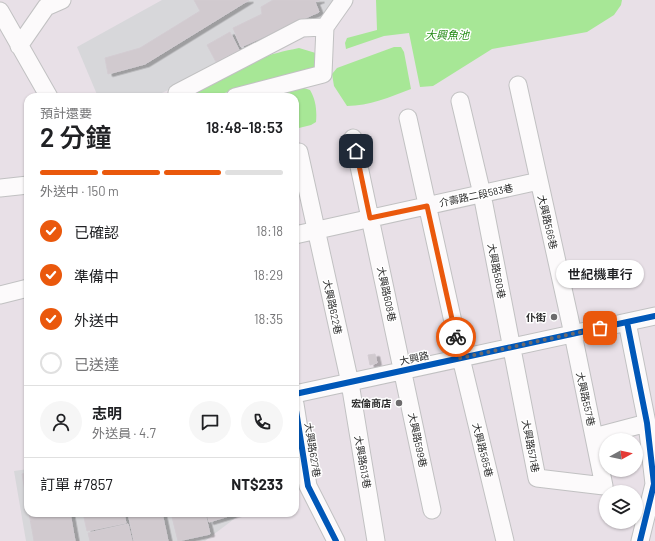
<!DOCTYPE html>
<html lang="zh-TW">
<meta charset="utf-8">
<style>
:root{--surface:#fff;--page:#f6f6f6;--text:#202124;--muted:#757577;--line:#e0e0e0;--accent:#ea580c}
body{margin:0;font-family:Barlow,"Noto Sans TC",sans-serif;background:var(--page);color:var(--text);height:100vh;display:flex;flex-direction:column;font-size:15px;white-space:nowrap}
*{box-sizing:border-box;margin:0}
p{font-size:13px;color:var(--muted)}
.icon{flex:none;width:22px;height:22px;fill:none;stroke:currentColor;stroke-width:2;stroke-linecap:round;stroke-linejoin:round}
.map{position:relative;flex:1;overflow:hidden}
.drawer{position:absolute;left:24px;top:93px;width:275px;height:424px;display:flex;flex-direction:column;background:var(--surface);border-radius:12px;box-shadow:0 1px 3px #0004}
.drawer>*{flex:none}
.needle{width:26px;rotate:82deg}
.tools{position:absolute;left:599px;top:433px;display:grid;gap:8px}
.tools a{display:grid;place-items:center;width:44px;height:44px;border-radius:50%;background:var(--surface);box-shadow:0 1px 3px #0004;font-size:20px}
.pin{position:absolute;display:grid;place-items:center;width:34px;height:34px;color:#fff;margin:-17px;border-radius:8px;box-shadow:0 2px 6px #0006}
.courier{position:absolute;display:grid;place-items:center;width:40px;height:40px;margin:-20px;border:3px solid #ea580c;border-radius:50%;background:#fff;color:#222;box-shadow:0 1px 5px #0007}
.bubble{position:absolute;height:28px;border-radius:14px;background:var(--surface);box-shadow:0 1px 3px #0004;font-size:13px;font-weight:600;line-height:28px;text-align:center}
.overview em{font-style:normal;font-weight:600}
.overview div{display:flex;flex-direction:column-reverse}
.overview{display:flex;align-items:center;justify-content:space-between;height:68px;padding:0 16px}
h1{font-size:26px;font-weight:600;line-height:30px}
.bar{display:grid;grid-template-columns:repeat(4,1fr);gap:6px 4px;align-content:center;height:48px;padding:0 16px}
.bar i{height:5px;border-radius:3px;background:var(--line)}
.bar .current{background:var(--accent)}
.bar p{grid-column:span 4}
.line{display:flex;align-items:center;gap:10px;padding:0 16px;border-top:1px solid var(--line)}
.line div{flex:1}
.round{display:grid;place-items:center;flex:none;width:42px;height:42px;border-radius:21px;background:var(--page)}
ol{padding:0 16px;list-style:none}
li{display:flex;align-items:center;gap:12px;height:44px}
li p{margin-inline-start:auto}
li .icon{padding:4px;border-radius:50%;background:var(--accent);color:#fff;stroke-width:4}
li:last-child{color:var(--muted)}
li i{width:22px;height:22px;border:2px solid var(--line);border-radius:50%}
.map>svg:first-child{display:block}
</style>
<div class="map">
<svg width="655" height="541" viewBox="0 0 655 541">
<defs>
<filter id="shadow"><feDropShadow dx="4.5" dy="2.5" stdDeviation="0" flood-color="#0004"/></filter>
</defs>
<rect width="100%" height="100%" fill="#e8e0e7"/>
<!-- industrial -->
<path fill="#d7d7da" d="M162,0H342L326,18L153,97H98L77,47Z
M28,469V513H242L205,541H26L14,471Z"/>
<!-- water -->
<path fill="#a7e796" d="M376,0H622L621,5L614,15L587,32L492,49L433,86L420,87L409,33L384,36L346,49L345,43L347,38L377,30Z
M394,47H401L404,52L411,89C390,97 369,106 347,106L334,86L332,74L337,68Z
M299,48L319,54L320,60L314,67L305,72L209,97H194L193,93C215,83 235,71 257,60C270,54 284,51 299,48Z
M304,88L310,90C316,100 317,111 316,122L311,125L295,129V97H263Z"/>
<!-- building -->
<path fill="#d1cacf" stroke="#d3ccd2" filter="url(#shadow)" d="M194,0H249L145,64L108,74L105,58L140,48L200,11Z
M273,0H320L315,2L319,12L241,47L233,28L262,14L261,7Z
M230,32L239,50L216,62L207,45Z
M375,354L377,363L370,365L368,355Z
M28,472V508L22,474Z
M29,513H70L75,541H34Z
M83,513H124L126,523L87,531Z
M128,513H162L168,541H134Z
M171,513H205L210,534L178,541Z
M207,513H239L209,522Z
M128,524L132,541H90L88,533Z"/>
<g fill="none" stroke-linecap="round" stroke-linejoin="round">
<defs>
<path id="minor" d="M46,7L62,0
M0,11L49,97
M19,46L46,7
M179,97L177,93L302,28L325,27
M235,97L323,74L325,27L344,0
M460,101L482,194L537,478L604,486L573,334L518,85
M408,118L461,358L505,541
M353,138L432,510
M299,152L350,383L376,541
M0,188L28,185
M295,235L539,181
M0,295L28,288
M627,322L647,423L654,484L640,541
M295,394L655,316
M295,404L308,486L336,541
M594,437L647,423"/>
</defs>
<!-- minor casing -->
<use href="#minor" stroke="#c1c1c2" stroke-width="19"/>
<!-- minor -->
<use href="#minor" stroke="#fcfafb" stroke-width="17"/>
<defs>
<path id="cycleway" d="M627,322L647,423L654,484L640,541
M295,394L655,316
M295,404L308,486L336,541"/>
</defs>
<!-- cycleway casing -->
<use href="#cycleway" stroke="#fff" stroke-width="8"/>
<!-- cycleway -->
<use href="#cycleway" stroke="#0057b8" stroke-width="6"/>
</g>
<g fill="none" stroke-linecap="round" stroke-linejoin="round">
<!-- done -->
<path stroke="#6c6a6c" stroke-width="4" stroke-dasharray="0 7.2" d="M456,337L460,358L600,328"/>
<!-- route -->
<path stroke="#ea580c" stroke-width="5" d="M356,151L370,218L427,206L456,337"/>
</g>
<!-- markers -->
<g fill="#6c6a6c" stroke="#fff" stroke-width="1.5">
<circle cx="554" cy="317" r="4"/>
<circle cx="399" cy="403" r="4"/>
</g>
<g text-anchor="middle" stroke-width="3" stroke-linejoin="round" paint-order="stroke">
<!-- street labels -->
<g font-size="10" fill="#2a2a2a" stroke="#fff">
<text transform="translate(476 195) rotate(-12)" y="4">介壽路二段583巷</text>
<text transform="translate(548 222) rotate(77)" y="4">大興路566巷</text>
<text transform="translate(497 271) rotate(79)" y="4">大興路580巷</text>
<text transform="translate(387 294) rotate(78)" y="4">大興路608巷</text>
<text transform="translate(333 307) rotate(78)" y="4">大興路622巷</text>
<text transform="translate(414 358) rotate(-12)" y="4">大興路</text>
<text transform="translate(586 399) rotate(78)" y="4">大興路557巷</text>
<text transform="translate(418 440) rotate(78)" y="4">大興路599巷</text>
<text transform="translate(531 446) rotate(79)" y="4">大興路571巷</text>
<text transform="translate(313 450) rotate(81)" y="4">大興路627巷</text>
<text transform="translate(483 450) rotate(76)" y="4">大興路585巷</text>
<text transform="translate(363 462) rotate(80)" y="4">大興路613巷</text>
</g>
<!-- poi labels -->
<g font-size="10" font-weight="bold" fill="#2a2a2a" stroke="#fff" text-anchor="end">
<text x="546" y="321">仆街</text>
<text x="391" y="407">宏倫商店</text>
</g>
<!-- water labels -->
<g font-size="11" font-style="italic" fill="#208912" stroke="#fff">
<text x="447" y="39">大興魚池</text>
</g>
</g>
</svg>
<div class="tools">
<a><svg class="needle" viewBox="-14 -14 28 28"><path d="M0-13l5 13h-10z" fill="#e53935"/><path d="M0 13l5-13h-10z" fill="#757577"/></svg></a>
<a><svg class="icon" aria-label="layers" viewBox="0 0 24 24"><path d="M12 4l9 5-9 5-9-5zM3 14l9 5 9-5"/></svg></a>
</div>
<div class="pin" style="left:600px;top:328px;background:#ea580c"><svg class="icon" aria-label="bag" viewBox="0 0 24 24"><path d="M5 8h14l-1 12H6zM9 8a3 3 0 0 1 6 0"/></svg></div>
<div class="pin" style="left:356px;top:151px;background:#1f2937"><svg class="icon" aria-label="home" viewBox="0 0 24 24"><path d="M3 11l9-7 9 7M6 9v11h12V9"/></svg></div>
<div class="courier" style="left:456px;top:337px"><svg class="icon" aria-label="bike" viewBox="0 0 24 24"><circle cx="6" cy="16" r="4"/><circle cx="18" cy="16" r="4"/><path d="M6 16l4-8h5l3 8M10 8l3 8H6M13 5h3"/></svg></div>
<div class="bubble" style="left:556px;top:260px;width:88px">世紀機車行</div>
<section class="drawer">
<div class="overview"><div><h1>2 分鐘</h1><p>預計還要</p></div><em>18:48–18:53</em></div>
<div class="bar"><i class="current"></i><i class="current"></i><i class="current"></i><i></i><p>外送中 · 150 m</p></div>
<ol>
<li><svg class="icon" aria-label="check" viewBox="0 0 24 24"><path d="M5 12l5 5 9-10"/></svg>已確認<p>18:18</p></li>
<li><svg class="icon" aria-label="check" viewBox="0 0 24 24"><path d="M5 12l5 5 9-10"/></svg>準備中<p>18:29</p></li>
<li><svg class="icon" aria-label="check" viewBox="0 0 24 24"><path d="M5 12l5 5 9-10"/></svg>外送中<p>18:35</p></li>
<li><i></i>已送達</li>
</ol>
<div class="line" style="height:72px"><a class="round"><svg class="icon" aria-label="person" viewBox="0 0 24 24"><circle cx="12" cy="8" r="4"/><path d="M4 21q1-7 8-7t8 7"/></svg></a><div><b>志明</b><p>外送員 · 4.7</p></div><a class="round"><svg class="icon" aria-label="chat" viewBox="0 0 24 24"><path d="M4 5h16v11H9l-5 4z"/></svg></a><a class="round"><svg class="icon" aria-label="phone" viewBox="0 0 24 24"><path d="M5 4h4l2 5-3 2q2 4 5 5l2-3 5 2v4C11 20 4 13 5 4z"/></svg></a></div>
<div class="line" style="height:52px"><div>訂單 #7857</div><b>NT$233</b></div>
</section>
</div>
